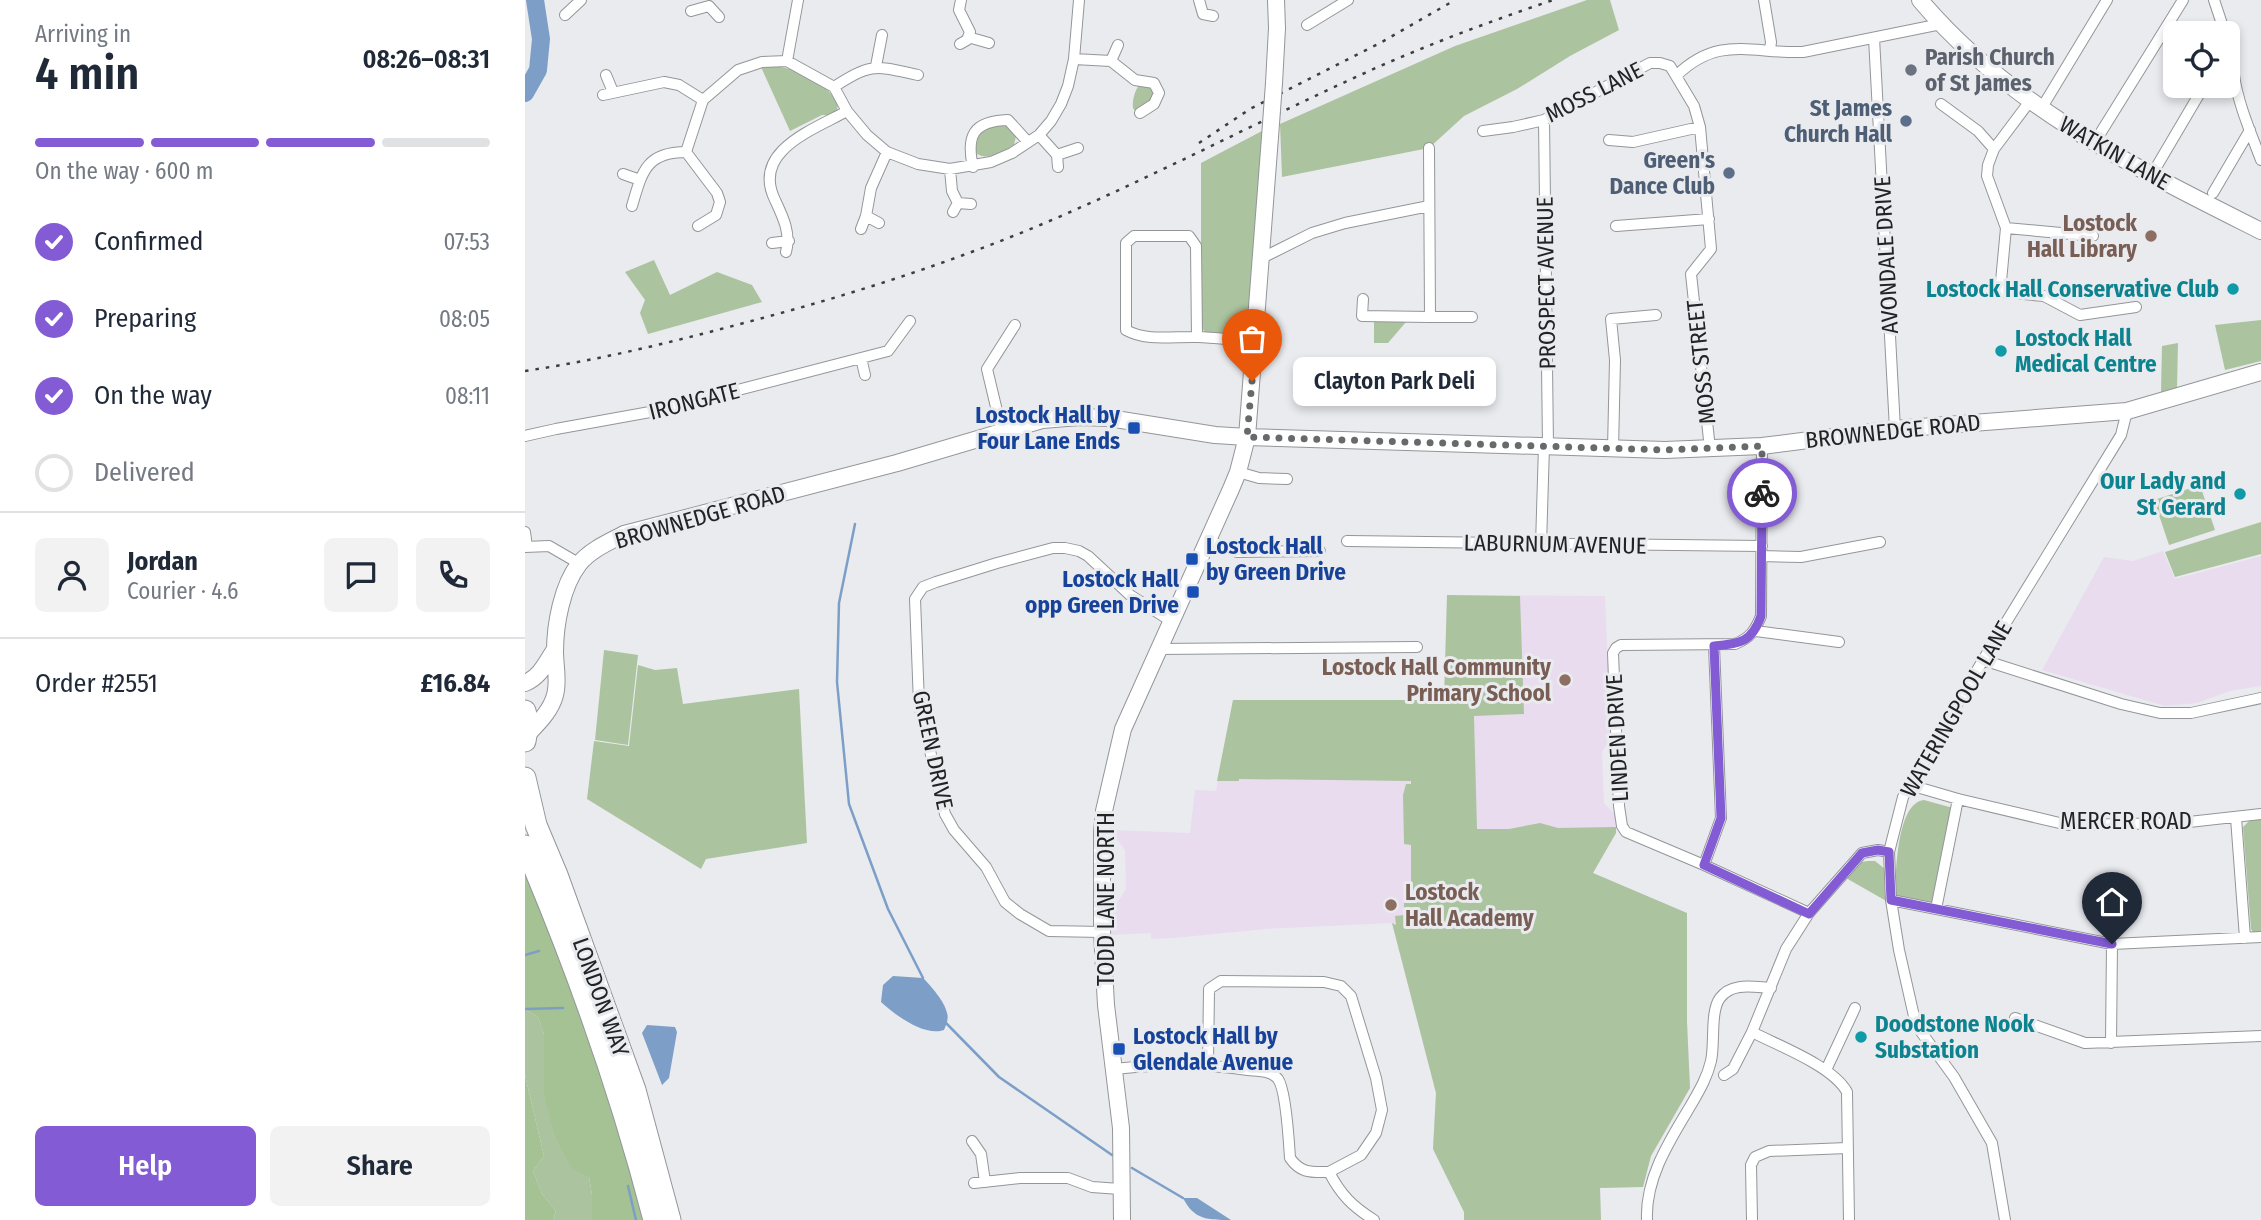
<!DOCTYPE html>
<meta charset="utf-8">
<style>
:root{--surface:#fff;--page:#f2f2f3;--text:#1f2937;--muted:#747a83;--line:#e0e1e3;--accent:#835bd5}
body{margin:0;font-family:"Fira Sans Condensed",sans-serif;background:var(--page);color:var(--text);height:100vh;display:flex;flex-direction:column;font-size:26px;white-space:nowrap}
*{box-sizing:border-box;margin:0}
p{font-size:23px;color:var(--muted)}
.icon{flex:none;width:38px;height:38px;fill:none;stroke:currentColor;stroke-width:2;stroke-linecap:round;stroke-linejoin:round}
.map{position:relative;flex:1;overflow:hidden}
.details{display:flex;flex-direction:column;background:var(--surface);width:525px}
.details>*{flex:none}
.controls{position:absolute;left:1638px;top:21px;display:grid;gap:14px}
.controls a{display:grid;place-items:center;width:77px;height:77px;border-radius:10px;background:var(--surface);box-shadow:0 4px 10px #0003;font-size:35px}
.pin{position:absolute;display:grid;place-items:center;width:60px;height:60px;color:#fff;margin:-72px -30px;border-radius:50% 50% 50% 0;rotate:-45deg;box-shadow:0 0 7px #0007}
.pin .icon{rotate:45deg}
.courier{position:absolute;display:grid;place-items:center;width:70px;height:70px;margin:-35px;border:5px solid #835bd5;border-radius:50%;background:#fff;color:#222;box-shadow:0 2px 9px #0007}
.bubble{position:absolute;height:49px;border-radius:10px;background:var(--surface);box-shadow:0 4px 10px #0003;font-size:23px;font-weight:600;line-height:49px;text-align:center}
.head em{font-style:normal;font-weight:600}
.head div{display:flex;flex-direction:column-reverse}
.head{display:flex;align-items:center;justify-content:space-between;height:119px;padding:0 35px}
h1{font-size:46px;font-weight:600;line-height:52px}
.bar{display:grid;grid-template-columns:repeat(4,1fr);gap:10px 7px;align-content:center;height:84px;padding:0 35px}
.bar i{height:9px;border-radius:5px;background:var(--line)}
.bar .selected{background:var(--accent)}
.bar p{grid-column:span 4}
.line{display:flex;align-items:center;gap:18px;padding:0 35px;border-top:2px solid var(--line)}
.line div{flex:1}
.round{display:grid;place-items:center;flex:none;width:74px;height:74px;border-radius:10px;background:var(--page)}
ol{padding:0 35px;list-style:none}
li{display:flex;align-items:center;gap:21px;height:77px}
li p{margin-inline-start:auto}
li .icon{padding:7px;border-radius:50%;background:var(--accent);color:#fff;stroke-width:4}
li:last-child{color:var(--muted)}
li i{width:38px;height:38px;border:4px solid var(--line);border-radius:50%}
.button{display:flex;gap:14px;margin-top:auto;padding:14px 35px}
.button a{flex:1;height:80px;border-radius:10px;background:var(--accent);color:#fff;font-size:28px;font-weight:600;line-height:80px;text-align:center}
.button a+a{background:var(--page);color:var(--text)}
main{display:flex;flex:1;min-height:0}
.map>svg:first-child{display:block}
</style>
<main>
<section class="details">
<div class="head"><div><h1>4 min</h1><p>Arriving in</p></div><em>08:26–08:31</em></div>
<div class="bar"><i class="selected"></i><i class="selected"></i><i class="selected"></i><i></i><p>On the way · 600 m</p></div>
<ol>
<li><svg class="icon" aria-label="check" viewBox="0 0 24 24"><path d="M5 12l5 5 9-10"/></svg>Confirmed<p>07:53</p></li>
<li><svg class="icon" aria-label="check" viewBox="0 0 24 24"><path d="M5 12l5 5 9-10"/></svg>Preparing<p>08:05</p></li>
<li><svg class="icon" aria-label="check" viewBox="0 0 24 24"><path d="M5 12l5 5 9-10"/></svg>On the way<p>08:11</p></li>
<li><i></i>Delivered</li>
</ol>
<div class="line" style="height:126px"><a class="round"><svg class="icon" aria-label="person" viewBox="0 0 24 24"><circle cx="12" cy="8" r="4"/><path d="M4 21q1-7 8-7t8 7"/></svg></a><div><b>Jordan</b><p>Courier · 4.6</p></div><a class="round"><svg class="icon" aria-label="chat" viewBox="0 0 24 24"><path d="M4 5h16v11H9l-5 4z"/></svg></a><a class="round"><svg class="icon" aria-label="phone" viewBox="0 0 24 24"><path d="M5 4h4l2 5-3 2q2 4 5 5l2-3 5 2v4C11 20 4 13 5 4z"/></svg></a></div>
<div class="line" style="height:91px"><div>Order #2551</div><b>£16.84</b></div>
<div class="button"><a>Help</a><a>Share</a></div>
</section>
<div class="map">
<svg width="1736" height="1220" viewBox="0 0 1736 1220">
<rect width="100%" height="100%" fill="#e9ebef"/>
<!-- education -->
<path fill="#e9dcef" d="M1638,551L1650,579L1736,556V686L1705,691L1672,703L1640,706L1517,670L1579,557L1608,561Z
M922,595L1080,596L1086,738L1077,752L1079,803L1091,816V833L1068,873L1162,913V1022L1165,1088L1126,1156L1118,1187L1075,1188L1076,1220H939V1212L908,1149L911,1093L867,923L741,929L649,938L626,939V933L586,935L585,909L594,900L601,889L600,850L585,830L665,833L670,790L691,791L708,700H919Z"/>
<!-- green -->
<path fill="#acc39f" d="M1062,0H1085L1094,30L1045,56L992,89L939,116L904,148L757,177L755,124L930,46Z
M249,66C275,69 301,82 313,104L312,110L304,115H297L265,131L236,67Z
M616,83L628,87L629,100L610,111L608,108C607,100 610,89 616,83Z
M479,124L491,136L489,145C478,151 464,161 452,154L448,142C457,130 465,126 479,124Z
M737,131L724,328L715,335L681,333L676,327V163Z
M129,260L145,295L192,272L227,285L237,302L123,334L115,313L120,300L100,272Z
M1736,320V361L1700,370L1690,325Z
M849,322H881L863,343H849Z
M1653,343L1652,388L1636,392L1637,346Z
M1675,485L1690,530L1644,545L1629,500Z
M1736,522V554L1650,577L1640,552Z
M922,595L995,596L999,714L949,716L952,829H984L1015,823L1033,828L1091,827V833L1068,873L1162,913V1022L1165,1088L1126,1156L1118,1187L1075,1188L1076,1220H939V1212L908,1149L911,1093L867,923L871,925L870,916L879,915V903L886,901V845L879,844L878,795L881,784H886V781L714,779V781H692L708,700H919Z
M79,650L113,655L103,745L70,740Z
M113,665L130,670L152,668L158,704L274,689L282,843L181,859L176,869L62,799L69,741L104,746Z
M1399,800L1428,808L1407,903L1370,896C1371,875 1371,803 1399,800Z
M1736,818V932H1728L1726,929L1718,827L1725,820Z
M1343,861H1350L1360,869L1363,902L1321,878L1336,862Z
M0,1009L13,1017L19,1034V1096L64,1177L67,1195V1220H28L31,1211L17,1194L8,1171L19,1156L0,1075Z"/>
<!-- forest -->
<path fill="#a5c294" d="M0,868L76,1071L119,1220H67V1195L64,1177L47,1169L30,1136L19,1096V1034L13,1017L0,1009Z
M0,1075L19,1156L8,1171L17,1194L31,1211L28,1220H0Z"/>
<!-- water -->
<path fill="#7d9fc7" d="M368,976L398,978C406,986 420,1002 422,1013C424,1019 421,1025 419,1030C400,1037 370,1015 356,1002L358,985Z
M122,1025L150,1027L152,1032L144,1078L137,1085L117,1033Z
M658,1198H672L706,1220C683,1220 669,1220 658,1198Z"/>
<g fill="none" stroke-linecap="round" stroke-linejoin="round">
<!-- stream -->
<path stroke="#7d9fc7" stroke-width="2.5" d="M330,524L314,603L312,682L324,804L363,909L398,978
M0,955L14,951
M0,1009L38,1008
M421,1023L474,1077L587,1155
M607,1168L658,1198
M103,1186L111,1220"/>
<!-- river -->
<path stroke="#7d9fc7" stroke-width="18" d="M0,93L13,70L16,39L10,0"/>
<defs>
<path id="street" d="M674,0L678,14L688,16
M1239,0L1246,42L1245,50
M1689,0L1700,33
M166,11L184,6L194,17
M40,15L56,0
M782,25L823,0
M443,37L464,43
M1349,38L1370,429
M1703,43C1707,55 1707,63 1709,75C1713,104 1726,133 1736,160
M435,44L442,40L445,32L434,10L436,0
M549,59L586,61L610,80L629,83L634,93L629,104L615,113
M262,61L273,0
M586,61L593,45
M351,66L357,35
M81,75L88,92
M1151,76C1194,34 1227,54 1278,52L1416,24
M309,87C346,62 351,66 393,75
M78,95L139,82L154,85L178,100
M1416,104L1453,131L1469,149
M1516,109L1582,0
M1019,120L1023,446
M958,131L988,127L1019,120L1125,63H1135L1145,66L1169,106L1175,127L1186,249L1166,274L1185,449
M514,135L532,155
M1573,137L1658,0
M1084,140L1108,142L1175,127
M161,152L178,100L213,70L237,62L262,61L309,87L322,111L342,135L362,152L393,164L425,169L466,162L487,153L514,135L526,121L536,104L543,86L549,59L554,0
M161,152L192,193L195,202L191,215L173,226
M448,167C441,136 448,121 483,120L503,142
M533,167L532,155L553,148
M425,169L427,191L433,203
M98,174L115,180
M1626,176L1679,86
M1688,193L1725,130
M107,206C117,172 121,152 161,152
M428,212L433,203L446,204
M341,216L346,188L362,152
M1091,226L1184,219
M1481,228L1568,236
M336,229L341,216L354,223
M247,243L264,241
M261,252C266,233 258,217 250,200C226,151 288,130 322,111
M737,258L787,233L820,223L904,206
M1445,289L1519,296L1555,315L1611,307
M1475,292L1481,228L1462,176L1463,165L1469,149L1505,101
M838,299L837,316L905,317L904,148
M905,317H947
M672,337L671,246L664,236H609L601,243V330C622,342 649,336 673,337C692,338 711,340 730,341
M336,358L340,375
M477,432L462,369L490,325
M0,436L31,429L136,410L363,351L385,321
M1237,446L1236,616C1230,631 1225,638 1210,644L1096,645L1091,648L1088,653L1094,806L1097,826L1101,832L1179,865L1284,913
M1088,449L1090,360L1086,319L1131,315
M713,472L734,478L762,479
M0,532L2,547
M682,540L712,552L795,551
M822,541L1237,546
M1016,545L1019,446
M0,547L24,546L55,564
M1237,556L1276,557L1355,542
M1231,631L1314,642
M633,649L892,647
M1458,660L1596,704L1635,713H1666L1736,698
M1385,785L1433,799L1543,825L1655,823L1736,814
M1711,818L1720,938
M1179,865L1196,818L1189,646
M1366,900L1587,944L1736,937
M1411,909L1433,799
M577,932L524,931L495,914L480,902L461,867L429,830L420,814L394,704L390,599L398,587L411,582L472,563L528,548H540L554,551L563,556L605,595L646,621
M1490,1018L1560,1043L1736,1036
M1227,1032C1254,1046 1308,1066 1322,1092L1324,1220
M1586,1043L1587,944
M683,1064L684,989L696,981L799,982L816,986L826,996L851,1078L857,1110L851,1133L836,1155L804,1172
M589,1069C637,1064 674,1063 723,1070C732,1071 746,1070 753,1079C761,1090 764,1142 765,1158C776,1174 787,1172 804,1172C816,1195 827,1206 849,1220
M1301,1070L1330,1008
M1199,1075L1208,1069L1227,1032L1261,949L1284,913L1337,853L1353,850L1364,852
M447,1141L456,1154L460,1182
M449,1183L495,1178H543L567,1187L595,1189
M1122,1220C1120,1178 1145,1140 1166,1105C1174,1091 1182,1078 1186,1061C1190,1044 1185,1011 1195,998C1207,982 1228,987 1246,988
M1227,1220L1226,1165L1230,1157L1244,1151L1322,1148
M1480,1220L1467,1143L1429,1077L1391,1025L1374,950L1366,900L1364,852L1378,797L1458,660L1596,435L1602,411"/>
<path id="secondary" d="M1395,0C1486,108 1613,169 1736,231
M749,83L752,28L751,0
M0,683C15,677 21,663 30,649
M2,735C13,723 26,711 30,695C34,681 30,666 30,652C30,624 37,586 54,564C65,550 84,542 99,534L372,463L517,420L555,417L584,418L690,435L722,437L1140,450L1237,446L1370,429L1602,411L1736,372
M597,1220L596,1128L581,1005L577,932V832L579,811L598,729L706,489L713,472L722,437L745,137"/>
<path id="highway" d="M0,711L3,723L0,741
M0,778L11,825L32,875L110,1090L145,1220
M0,846C52,968 96,1092 129,1220"/>
</defs>
<!-- street casing -->
<use href="#street" stroke="#939699" stroke-width="12"/>
<!-- secondary casing -->
<use href="#secondary" stroke="#939699" stroke-width="18"/>
<!-- highway casing -->
<use href="#highway" stroke="#939699" stroke-width="23"/>
<!-- street -->
<use href="#street" stroke="#fff" stroke-width="10"/>
<!-- secondary -->
<use href="#secondary" stroke="#fff" stroke-width="16"/>
<!-- highway -->
<use href="#highway" stroke="#fff" stroke-width="21"/>
<!-- rail -->
<path stroke="#3d3e3f" stroke-width="2.5" stroke-dasharray="3.5 7" stroke-linecap="butt" d="M674,143L725,109L855,43L930,0
M0,371C73,360 144,343 215,324C315,298 413,267 508,228C625,179 737,119 853,67C910,42 969,20 1028,0"/>
<defs>
<path id="secondary-bridge" d="M745,137L749,83"/>
</defs>
<!-- secondary-bridge casing -->
<use href="#secondary-bridge" stroke="#939699" stroke-width="18" stroke-linecap="butt"/>
<!-- secondary-bridge -->
<use href="#secondary-bridge" stroke="#fff" stroke-width="16"/>
</g>
<g fill="none" stroke-linecap="round" stroke-linejoin="round">
<!-- done -->
<path stroke="#68696b" stroke-width="7" stroke-dasharray="0 12.6" d="M727,381L722,437L1140,450L1237,446V493"/>
<!-- route -->
<path stroke="#835bd5" stroke-width="9" d="M1237,493L1236,616C1227,642 1215,644 1189,646L1196,818L1179,865L1284,914L1337,853L1353,850L1364,852L1366,900L1587,944"/>
</g>
<!-- markers -->
<circle fill="#6b7280" stroke="#e9ebef" stroke-width="2.5" cx="1386" cy="70" r="7"/>
<g fill="#5c6f8a" stroke="#e9ebef" stroke-width="2.5">
<circle cx="1381" cy="121" r="7"/>
<circle cx="1204" cy="173" r="7"/>
</g>
<g fill="#8d6e63" stroke="#e9ebef" stroke-width="2.5">
<circle cx="1626" cy="236" r="7"/>
<circle cx="1040" cy="680" r="7"/>
<circle cx="866" cy="905" r="7"/>
</g>
<g fill="#0f9aa8" stroke="#e9ebef" stroke-width="2.5">
<circle cx="1708" cy="289" r="7"/>
<circle cx="1476" cy="351" r="7"/>
<circle cx="1715" cy="494" r="7"/>
<circle cx="1336" cy="1037" r="7"/>
</g>
<g fill="#1a4fb4" stroke="#e9ebef" stroke-width="2.5">
<rect x="602" y="421" width="14" height="14" rx="3.5"/>
<rect x="660" y="552" width="14" height="14" rx="3.5"/>
<rect x="661" y="585" width="14" height="14" rx="3.5"/>
<rect x="587" y="1042" width="14" height="14" rx="3.5"/>
</g>
<g text-anchor="middle" stroke-width="6" stroke-linejoin="round" paint-order="stroke">
<!-- worship labels -->
<g font-size="23" font-weight="bold" fill="#5b616d" stroke="#e9ebef" text-anchor="start">
<text x="1400" y="65">Parish Church<tspan x="1400" dy="26">of St James</tspan></text>
</g>
<!-- street labels -->
<g font-size="23" fill="#222324" stroke="#e9ebef">
<text transform="translate(1069 92) rotate(-27)" y="8">MOSS LANE</text>
<text transform="translate(1590 153) rotate(30)" y="8">WATKIN LANE</text>
<text transform="translate(1361 255) rotate(-93)" y="8">AVONDALE DRIVE</text>
<text transform="translate(1021 283) rotate(-91)" y="8">PROSPECT AVENUE</text>
<text transform="translate(1176 362) rotate(-96)" y="8">MOSS STREET</text>
<text transform="translate(169 401) rotate(-14)" y="8">IRONGATE</text>
<text transform="translate(1368 431) rotate(-6)" y="8">BROWNEDGE ROAD</text>
<text transform="translate(175 517) rotate(-16)" y="8">BROWNEDGE ROAD</text>
<text transform="translate(1030 544) rotate(1)" y="8">LABURNUM AVENUE</text>
<text transform="translate(1431 709) rotate(-60)" y="8">WATERINGPOOL LANE</text>
<text transform="translate(1092 738) rotate(-93)" y="8">LINDEN DRIVE</text>
<text transform="translate(408 750) rotate(78)" y="8">GREEN DRIVE</text>
<text x="1601" y="829">MERCER ROAD</text>
<text transform="translate(581 899) rotate(-90)" y="8">TODD LANE NORTH</text>
<text transform="translate(76 997) rotate(70)" y="8">LONDON WAY</text>
</g>
<!-- service labels -->
<g font-size="23" font-weight="bold" fill="#4e5e75" stroke="#e9ebef" text-anchor="end">
<text x="1367" y="116">St James<tspan x="1367" dy="26">Church Hall</tspan></text>
<text x="1190" y="168">Green's<tspan x="1190" dy="26">Dance Club</tspan></text>
</g>
<!-- education labels -->
<g font-size="23" font-weight="bold" fill="#785e54" stroke="#e9ebef" text-anchor="end">
<text x="1612" y="231">Lostock<tspan x="1612" dy="26">Hall Library</tspan></text>
<text x="1026" y="675">Lostock Hall Community<tspan x="1026" dy="26">Primary School</tspan></text>
<text x="880" y="900" text-anchor="start">Lostock<tspan x="880" dy="26">Hall Academy</tspan></text>
</g>
<!-- culture labels -->
<g font-size="23" font-weight="bold" fill="#0d838f" stroke="#e9ebef" text-anchor="end">
<text x="1694" y="297">Lostock Hall Conservative Club</text>
<text x="1490" y="346" text-anchor="start">Lostock Hall<tspan x="1490" dy="26">Medical Centre</tspan></text>
<text x="1701" y="489">Our Lady and<tspan x="1701" dy="26">St Gerard</tspan></text>
<text x="1350" y="1032" text-anchor="start">Doodstone Nook<tspan x="1350" dy="26">Substation</tspan></text>
</g>
<!-- transit labels -->
<g font-size="23" font-weight="bold" fill="#164399" stroke="#e9ebef" text-anchor="end">
<text x="595" y="423">Lostock Hall by<tspan x="595" dy="26">Four Lane Ends</tspan></text>
<text x="681" y="554" text-anchor="start">Lostock Hall<tspan x="681" dy="26">by Green Drive</tspan></text>
<text x="654" y="587">Lostock Hall<tspan x="654" dy="26">opp Green Drive</tspan></text>
<text x="608" y="1044" text-anchor="start">Lostock Hall by<tspan x="608" dy="26">Glendale Avenue</tspan></text>
</g>
</g>
</svg>
<div class="controls">
<a><svg class="icon" aria-label="locate" viewBox="0 0 24 24"><circle cx="12" cy="12" r="6"/><path d="M12 2v4M12 18v4M2 12h4M18 12h4"/></svg></a>
</div>
<div class="pin" style="left:727px;top:381px;background:#ea580c"><svg class="icon" aria-label="bag" viewBox="0 0 24 24"><path d="M5 8h14l-1 12H6zM9 8a3 3 0 0 1 6 0"/></svg></div>
<div class="pin" style="left:1587px;top:944px;background:#1f2937"><svg class="icon" aria-label="home" viewBox="0 0 24 24"><path d="M3 11l9-7 9 7M6 9v11h12V9"/></svg></div>
<div class="courier" style="left:1237px;top:493px"><svg class="icon" aria-label="bike" viewBox="0 0 24 24"><circle cx="6" cy="16" r="4"/><circle cx="18" cy="16" r="4"/><path d="M6 16l4-8h5l3 8M10 8l3 8H6M13 5h3"/></svg></div>
<div class="bubble" style="left:768px;top:357px;width:203px">Clayton Park Deli</div>
</div>
</main>
